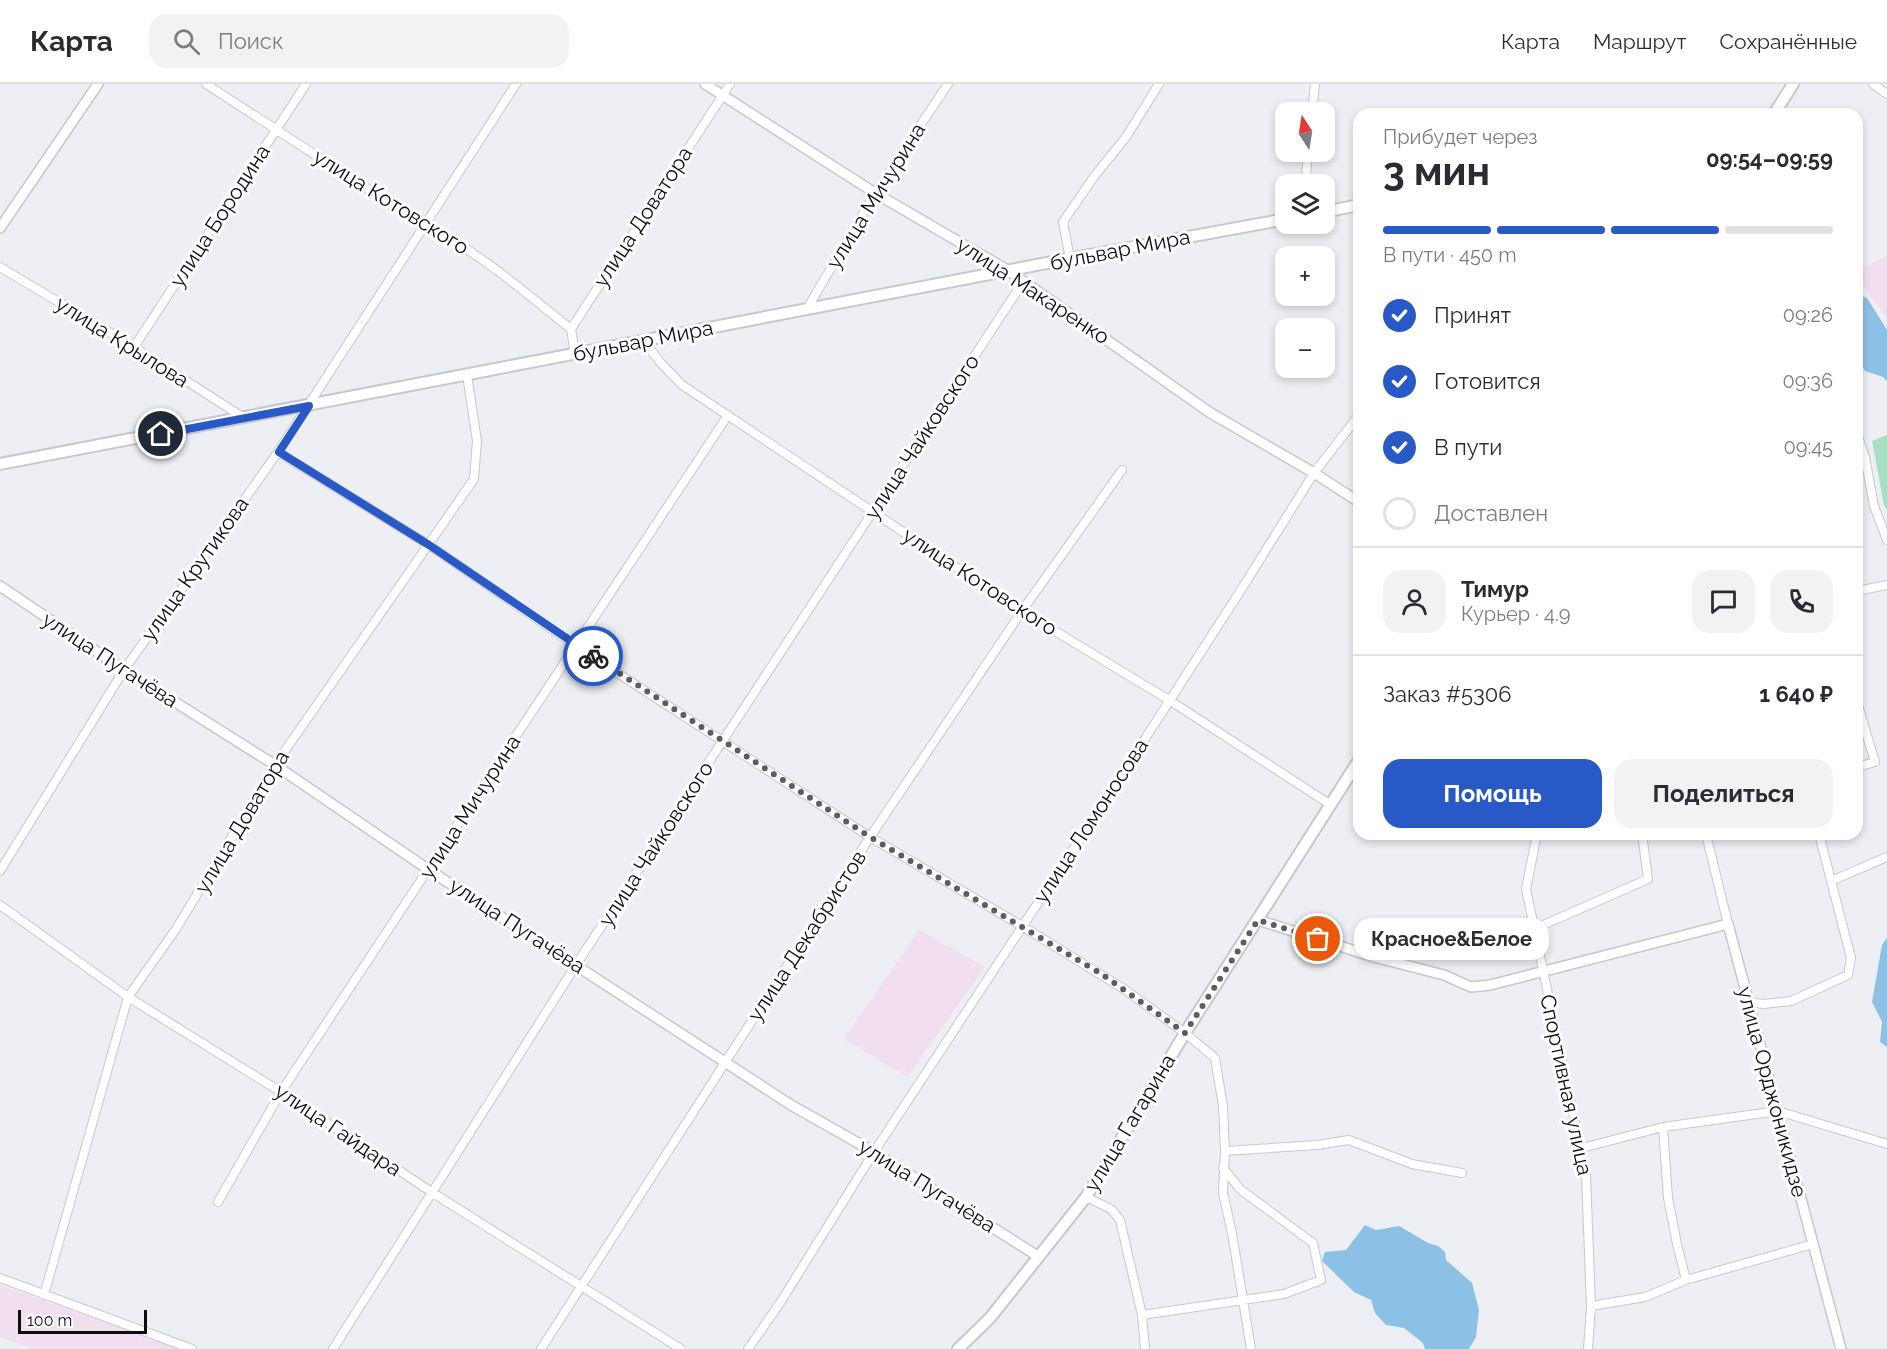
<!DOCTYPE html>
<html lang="ru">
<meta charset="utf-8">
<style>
:root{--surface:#fff;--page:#f2f2f3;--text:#2b2b33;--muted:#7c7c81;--line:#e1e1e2;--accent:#2958c7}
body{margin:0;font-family:Raleway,sans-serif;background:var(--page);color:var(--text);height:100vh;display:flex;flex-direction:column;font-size:22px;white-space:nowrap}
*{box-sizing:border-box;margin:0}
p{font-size:20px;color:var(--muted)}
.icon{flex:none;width:33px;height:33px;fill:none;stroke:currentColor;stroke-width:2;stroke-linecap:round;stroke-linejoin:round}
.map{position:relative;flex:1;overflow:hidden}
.details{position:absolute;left:1353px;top:24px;width:510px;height:732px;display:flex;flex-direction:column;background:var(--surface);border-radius:18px;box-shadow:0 3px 9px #0003}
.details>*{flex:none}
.needle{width:39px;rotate:348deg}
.controls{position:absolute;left:1275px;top:18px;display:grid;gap:12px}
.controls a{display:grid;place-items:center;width:60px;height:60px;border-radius:12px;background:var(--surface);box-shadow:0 3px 9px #0003;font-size:30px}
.scale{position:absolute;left:18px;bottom:15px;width:129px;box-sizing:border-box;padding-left:6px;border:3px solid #0d0e0f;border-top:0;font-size:16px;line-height:21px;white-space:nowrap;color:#0d0e0f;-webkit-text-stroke:4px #fcfdff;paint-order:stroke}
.pin{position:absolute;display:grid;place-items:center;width:51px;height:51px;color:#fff;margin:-26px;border:3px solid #fff;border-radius:50%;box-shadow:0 2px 6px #0007}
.courier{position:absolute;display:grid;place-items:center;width:60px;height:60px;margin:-30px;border:4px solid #2958c7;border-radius:50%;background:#fff;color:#222;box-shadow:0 2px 8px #0007}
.bubble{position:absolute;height:42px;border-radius:18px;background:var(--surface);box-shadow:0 3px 9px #0003;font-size:20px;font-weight:700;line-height:42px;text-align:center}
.headline em{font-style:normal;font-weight:700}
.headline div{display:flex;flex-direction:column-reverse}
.headline{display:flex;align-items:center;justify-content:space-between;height:102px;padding:0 30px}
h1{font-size:39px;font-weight:700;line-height:45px}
.bar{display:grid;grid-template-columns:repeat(4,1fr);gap:9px 6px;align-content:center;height:72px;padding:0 30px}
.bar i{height:8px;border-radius:4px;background:var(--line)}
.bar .on{background:var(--accent)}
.bar p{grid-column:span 4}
.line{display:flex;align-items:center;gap:15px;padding:0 30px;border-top:2px solid var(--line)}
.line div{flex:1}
.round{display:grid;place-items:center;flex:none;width:63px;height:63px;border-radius:18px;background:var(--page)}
ol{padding:0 30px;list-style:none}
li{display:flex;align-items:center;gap:18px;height:66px}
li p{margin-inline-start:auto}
li .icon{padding:6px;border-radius:50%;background:var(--accent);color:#fff;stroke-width:4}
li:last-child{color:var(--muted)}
li i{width:33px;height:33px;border:3px solid var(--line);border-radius:50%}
.primary-button{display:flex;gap:12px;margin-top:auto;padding:12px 30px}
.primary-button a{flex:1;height:69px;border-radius:18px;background:var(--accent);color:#fff;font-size:24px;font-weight:700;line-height:69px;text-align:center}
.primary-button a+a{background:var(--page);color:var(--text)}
header{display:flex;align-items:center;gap:36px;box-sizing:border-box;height:84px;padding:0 30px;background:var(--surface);border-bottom:2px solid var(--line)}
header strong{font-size:28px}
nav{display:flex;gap:33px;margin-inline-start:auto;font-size:21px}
.search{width:420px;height:54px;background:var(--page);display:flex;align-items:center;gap:15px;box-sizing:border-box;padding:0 21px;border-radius:18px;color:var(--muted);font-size:22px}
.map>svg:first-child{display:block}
</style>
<header>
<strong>Карта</strong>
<div class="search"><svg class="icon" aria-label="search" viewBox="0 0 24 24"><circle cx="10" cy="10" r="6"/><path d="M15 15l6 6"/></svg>Поиск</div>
<nav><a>Карта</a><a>Маршрут</a><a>Сохранённые</a></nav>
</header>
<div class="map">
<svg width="1887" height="1265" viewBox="0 0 1887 1265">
<rect width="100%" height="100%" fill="#edeff4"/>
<!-- industrial -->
<path fill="#f1dff0" d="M1887,172V235L1857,193V187Z
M919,846L985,883L907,993L844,955Z
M0,1201L181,1265H34L0,1253Z"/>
<!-- green -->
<path fill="#a8dfc4" d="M1887,351V426L1884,421L1872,357Z"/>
<!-- water -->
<path fill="#8cc1e5" d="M1857,211L1867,214L1887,246V297L1883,293L1865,287L1857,274Z
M1887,854V963L1880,958L1882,938L1872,918L1882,861Z
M1365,1141L1376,1146L1399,1142L1428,1159L1438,1162L1445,1168L1446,1176L1472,1199L1479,1226L1476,1253L1469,1265H1425L1423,1259L1404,1244L1386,1241L1375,1229L1371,1216L1354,1208L1322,1177L1325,1168L1346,1166Z"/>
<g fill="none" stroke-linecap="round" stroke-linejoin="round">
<defs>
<path id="minor" d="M206,0L425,142C479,167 524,208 571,245
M516,0L278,368L429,461L576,562L870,753L1022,842L1124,905L1185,949L1215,974L1223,1022L1225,1067L1223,1109L1232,1149L1251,1265
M1873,0L1887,10
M1312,28L1315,0
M1307,100L1306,93L1308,68
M1070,175L1063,138L1093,94L1126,53L1159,0
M0,183L134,263L244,334
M807,225L875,109L948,0
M644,257L660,278L682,301L1022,527L1169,616L1331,721
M134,263L306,0
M575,270L571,245L730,0
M1857,350L1865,373L1874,422L1887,456
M1857,507L1887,501
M1857,618L1875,678L1857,683
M1537,750L1526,805L1586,1091L1591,1222L1588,1265
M1706,750L1728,840
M0,787L124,586L278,368
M1831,797L1887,773
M0,821L128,913L281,1008L433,1109L681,1265
M1534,845L1648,795L1642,750
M1748,918L1764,920L1791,917L1848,891L1851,874L1819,750
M1663,1043L1668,1114L1677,1160L1686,1196L1813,1160
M1582,1064L1663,1043L1778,1027L1887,1060
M1225,1067L1317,1061L1349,1056L1412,1080L1462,1089
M1086,1113L1111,1125L1120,1136L1142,1231L1145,1265
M218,1118L281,1008L728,331
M0,1194L192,1265
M44,1211L128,913L176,845L275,681L474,395L477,357L467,291
M1591,1222L1645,1213L1686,1196
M1142,1231L1284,1210L1321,1196L1313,1159L1241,1106L1223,1084
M333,1265L576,881L1023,198
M541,1265L870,753L1022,527L1122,386
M748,1265L780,1219L874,1068L1099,726L1241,506L1314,389L1359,331"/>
<path id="tertiary" d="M705,0L875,109L1009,187L1209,328L1314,389L1359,418
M0,144L98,0
M0,502L124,586L275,681L429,786L791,1021L874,1068L1039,1173
M1258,836L1374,873L1444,891L1471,903L1490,901L1728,840L1841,1265"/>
<path id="secondary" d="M1774,30L1793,0
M1324,128L1359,121
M0,380L1073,174L1286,135
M958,1265L990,1234L1086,1113L1185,949L1359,676"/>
</defs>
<!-- minor casing -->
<use href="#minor" stroke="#c5c8cc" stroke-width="10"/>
<!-- tertiary casing -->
<use href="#tertiary" stroke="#c5c8cc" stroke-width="12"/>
<!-- secondary casing -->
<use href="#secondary" stroke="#c5c8cc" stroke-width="14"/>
<!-- minor -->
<use href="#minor" stroke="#fff" stroke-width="8"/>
<!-- tertiary -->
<use href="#tertiary" stroke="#fff" stroke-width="9"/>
<!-- secondary -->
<use href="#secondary" stroke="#fff" stroke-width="10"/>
</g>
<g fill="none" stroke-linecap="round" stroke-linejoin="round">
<!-- done -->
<path stroke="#5b5d5f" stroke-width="6" stroke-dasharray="0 10.8" d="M593,572L870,753L1100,889L1185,949L1258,836L1318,855"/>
<!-- route -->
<path stroke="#2958c7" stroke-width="8" d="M161,350L309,322L279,368L429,461L593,572"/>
</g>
<g text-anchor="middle" stroke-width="6" stroke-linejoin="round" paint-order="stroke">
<!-- street labels -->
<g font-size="21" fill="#0d0e0f" stroke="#fcfdff">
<text transform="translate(876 112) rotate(-58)" y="7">улица Мичурина</text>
<text transform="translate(391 118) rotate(32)" y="7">улица Котовского</text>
<text transform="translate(220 132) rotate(-57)" y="7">улица Бородина</text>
<text transform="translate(643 133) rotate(-57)" y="7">улица Доватора</text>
<text transform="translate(1120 166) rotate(-11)" y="7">бульвар Мира</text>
<text transform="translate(1033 207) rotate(33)" y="7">улица Макаренко</text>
<text transform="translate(643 257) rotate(-11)" y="7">бульвар Мира</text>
<text transform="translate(122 258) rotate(32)" y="7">улица Крылова</text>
<text transform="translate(922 353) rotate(-57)" y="7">улица Чайковского</text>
<text transform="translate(195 485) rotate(-55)" y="7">улица Крутикова</text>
<text transform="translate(980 498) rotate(33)" y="7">улица Котовского</text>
<text transform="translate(110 576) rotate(33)" y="7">улица Пугачёва</text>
<text transform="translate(470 723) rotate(-57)" y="7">улица Мичурина</text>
<text transform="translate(1091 737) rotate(-57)" y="7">улица Ломоносова</text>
<text transform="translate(242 738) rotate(-59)" y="7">улица Доватора</text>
<text transform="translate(656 760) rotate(-57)" y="7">улица Чайковского</text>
<text transform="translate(517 842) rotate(33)" y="7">улица Пугачёва</text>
<text transform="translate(807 852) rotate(-57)" y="7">улица Декабристов</text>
<text transform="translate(1566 1001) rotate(78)" y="7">Спортивная улица</text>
<text transform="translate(1772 1008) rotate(75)" y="7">улица Орджоникидзе</text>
<text transform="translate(1130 1039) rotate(-59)" y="7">улица Гагарина</text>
<text transform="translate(338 1046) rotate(34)" y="7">улица Гайдара</text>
<text transform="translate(927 1102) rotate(32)" y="7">улица Пугачёва</text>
</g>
</g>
</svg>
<div class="controls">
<a><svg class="needle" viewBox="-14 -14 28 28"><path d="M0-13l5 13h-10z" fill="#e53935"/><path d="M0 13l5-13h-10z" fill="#7c7c81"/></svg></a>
<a><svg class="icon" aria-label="layers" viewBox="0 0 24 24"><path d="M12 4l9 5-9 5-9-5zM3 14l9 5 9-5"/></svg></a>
<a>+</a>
<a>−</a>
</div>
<div class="scale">100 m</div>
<div class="pin" style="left:1318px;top:855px;background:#ea580c"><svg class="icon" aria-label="bag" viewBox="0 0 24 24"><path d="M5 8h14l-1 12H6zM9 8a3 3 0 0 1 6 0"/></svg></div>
<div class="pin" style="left:161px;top:350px;background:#1f2937"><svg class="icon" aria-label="home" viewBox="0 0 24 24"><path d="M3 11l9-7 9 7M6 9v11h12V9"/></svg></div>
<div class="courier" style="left:593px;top:572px"><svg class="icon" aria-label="bike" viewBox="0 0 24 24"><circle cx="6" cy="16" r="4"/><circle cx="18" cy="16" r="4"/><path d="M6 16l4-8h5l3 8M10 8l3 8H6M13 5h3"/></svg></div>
<div class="bubble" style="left:1354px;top:834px;width:195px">Красное&amp;Белое</div>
<section class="details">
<div class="headline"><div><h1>3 мин</h1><p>Прибудет через</p></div><em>09:54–09:59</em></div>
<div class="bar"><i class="on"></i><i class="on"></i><i class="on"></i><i></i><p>В пути · 450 m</p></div>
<ol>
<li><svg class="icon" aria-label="check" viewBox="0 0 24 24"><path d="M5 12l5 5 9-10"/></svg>Принят<p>09:26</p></li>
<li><svg class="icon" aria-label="check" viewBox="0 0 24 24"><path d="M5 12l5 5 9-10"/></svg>Готовится<p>09:36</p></li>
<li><svg class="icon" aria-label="check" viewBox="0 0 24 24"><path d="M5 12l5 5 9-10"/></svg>В пути<p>09:45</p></li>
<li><i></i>Доставлен</li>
</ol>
<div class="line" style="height:108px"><a class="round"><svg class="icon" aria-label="person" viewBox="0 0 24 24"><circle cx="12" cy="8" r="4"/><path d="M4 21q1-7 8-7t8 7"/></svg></a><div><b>Тимур</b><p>Курьер · 4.9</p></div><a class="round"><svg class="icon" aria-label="chat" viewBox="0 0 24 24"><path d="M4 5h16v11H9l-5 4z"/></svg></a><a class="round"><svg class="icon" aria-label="phone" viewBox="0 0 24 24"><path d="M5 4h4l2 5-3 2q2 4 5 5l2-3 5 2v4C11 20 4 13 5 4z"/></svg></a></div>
<div class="line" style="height:78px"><div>Заказ #5306</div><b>1 640 ₽</b></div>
<div class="primary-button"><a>Помощь</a><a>Поделиться</a></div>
</section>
</div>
